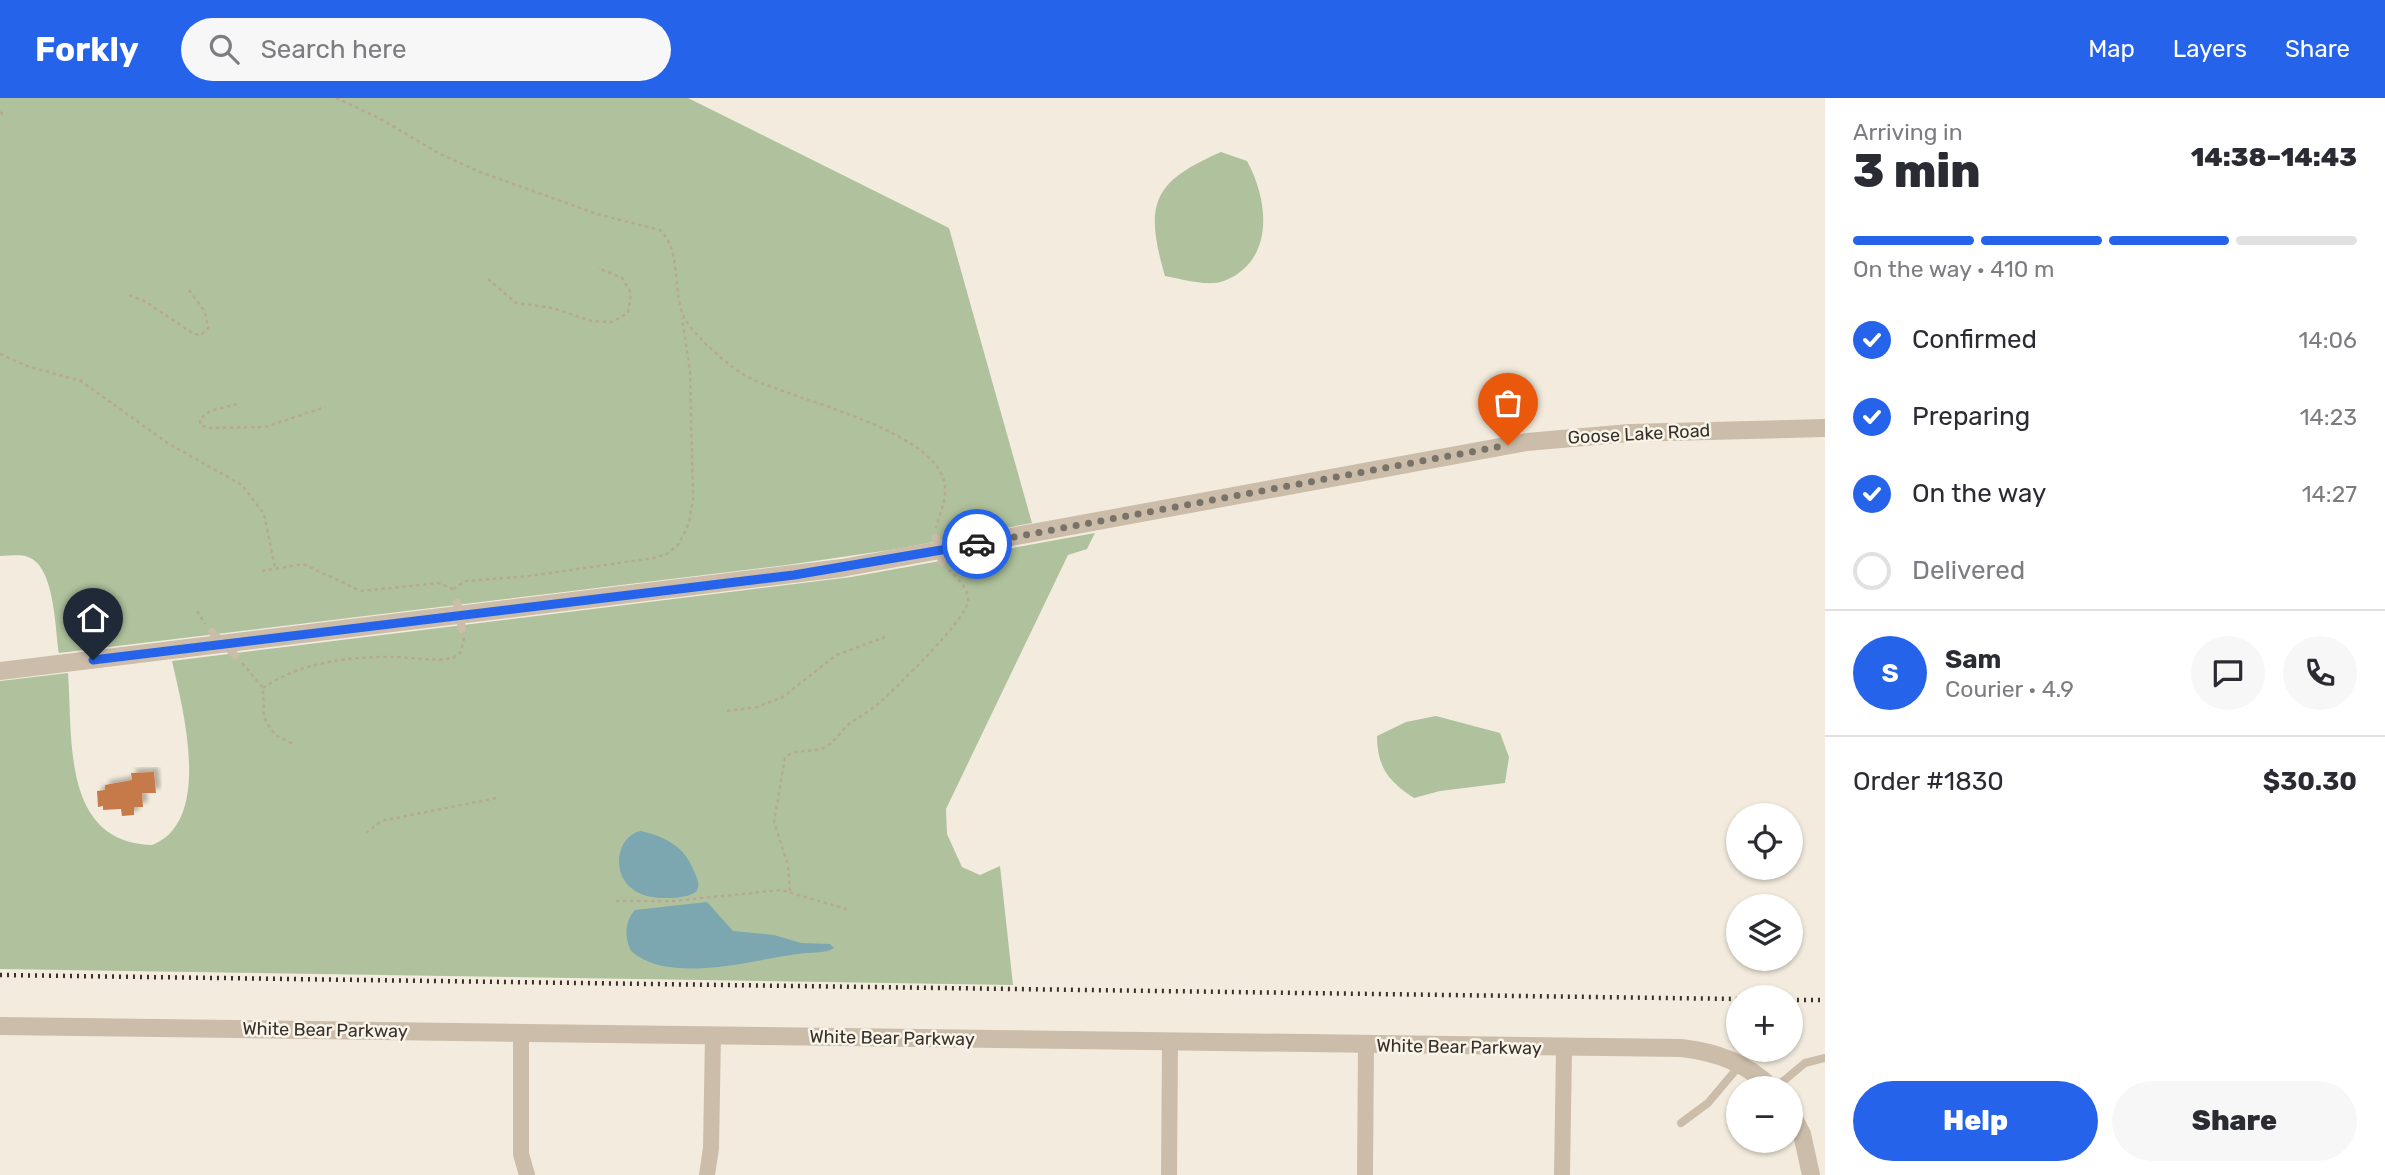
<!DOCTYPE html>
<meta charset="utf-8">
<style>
:root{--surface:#fff;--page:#f7f7f7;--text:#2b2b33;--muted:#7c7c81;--line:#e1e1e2;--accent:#2563eb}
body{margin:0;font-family:Rubik,sans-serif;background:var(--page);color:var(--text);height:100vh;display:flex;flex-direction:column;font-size:26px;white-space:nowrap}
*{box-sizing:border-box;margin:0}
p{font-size:23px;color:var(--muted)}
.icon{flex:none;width:38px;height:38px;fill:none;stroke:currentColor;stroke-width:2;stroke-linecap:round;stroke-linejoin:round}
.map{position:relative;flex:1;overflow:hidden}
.side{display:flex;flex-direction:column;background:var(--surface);width:560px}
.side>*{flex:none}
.tools{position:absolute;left:1726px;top:705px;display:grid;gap:14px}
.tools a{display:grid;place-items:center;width:77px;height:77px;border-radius:50%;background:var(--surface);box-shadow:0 2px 5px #0004;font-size:35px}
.pin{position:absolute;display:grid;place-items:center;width:60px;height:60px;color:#fff;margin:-72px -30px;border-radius:50% 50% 50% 0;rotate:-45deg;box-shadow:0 0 7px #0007}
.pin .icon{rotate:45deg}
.courier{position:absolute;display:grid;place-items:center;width:70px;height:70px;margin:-35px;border:5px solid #2563eb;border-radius:50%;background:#fff;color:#222;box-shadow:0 2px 9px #0007}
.head em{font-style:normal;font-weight:800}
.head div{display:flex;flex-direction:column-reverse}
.head{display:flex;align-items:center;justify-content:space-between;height:119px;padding:0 28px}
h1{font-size:46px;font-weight:800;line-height:52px}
.bar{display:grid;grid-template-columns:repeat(4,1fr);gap:10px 7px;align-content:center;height:84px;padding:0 28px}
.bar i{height:9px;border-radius:5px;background:var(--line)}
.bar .selected{background:var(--accent)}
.bar p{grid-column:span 4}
.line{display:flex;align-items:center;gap:18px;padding:0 28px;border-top:2px solid var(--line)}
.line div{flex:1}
.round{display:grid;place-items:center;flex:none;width:74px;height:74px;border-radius:37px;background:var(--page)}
ol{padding:0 28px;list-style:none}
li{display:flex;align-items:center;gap:21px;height:77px}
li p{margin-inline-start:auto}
li .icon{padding:7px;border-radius:50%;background:var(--accent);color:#fff;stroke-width:4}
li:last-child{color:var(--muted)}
li i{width:38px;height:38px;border:4px solid var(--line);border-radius:50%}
.cta{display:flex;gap:14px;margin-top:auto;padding:14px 28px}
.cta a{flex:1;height:80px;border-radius:42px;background:var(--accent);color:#fff;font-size:28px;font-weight:800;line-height:80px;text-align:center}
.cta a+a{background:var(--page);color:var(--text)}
header{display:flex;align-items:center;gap:42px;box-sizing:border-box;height:98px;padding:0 35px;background:var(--accent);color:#fff}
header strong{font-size:33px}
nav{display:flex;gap:38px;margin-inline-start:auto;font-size:24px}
.search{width:490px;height:63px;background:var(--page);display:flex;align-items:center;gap:18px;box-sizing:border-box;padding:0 24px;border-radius:38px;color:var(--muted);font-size:26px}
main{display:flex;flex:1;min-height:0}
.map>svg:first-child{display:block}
</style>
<header>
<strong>Forkly</strong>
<div class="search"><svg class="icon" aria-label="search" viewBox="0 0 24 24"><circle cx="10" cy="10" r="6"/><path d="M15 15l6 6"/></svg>Search here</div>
<nav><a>Map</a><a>Layers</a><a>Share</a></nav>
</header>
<main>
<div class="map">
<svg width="1825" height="1077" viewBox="0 0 1825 1077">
<defs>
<filter id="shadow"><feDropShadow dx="4.5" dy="-4.5" stdDeviation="2" flood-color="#0004"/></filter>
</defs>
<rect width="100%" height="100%" fill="#f3ecde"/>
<!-- green -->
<path fill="#b0c29d" d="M0,0H688L949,130L1032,425L897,451L787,467L59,555C55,531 55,468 28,459C20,456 9,458 0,458Z
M1221,54L1247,63C1269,103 1275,163 1224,183C1207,189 1182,181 1165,178C1144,106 1152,84 1221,54Z
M1095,435L1087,451L1068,457L946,711L947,736L962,769L980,777L1000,768L1013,887L0,871V583L68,575C73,640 61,744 152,747C213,723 183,612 172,563L851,479Z
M1436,618L1500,635L1509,659L1505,685L1440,693L1414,700C1389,684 1377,669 1377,638L1406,624Z"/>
<!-- water -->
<path fill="#7ca6b0" d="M641,733C666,739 684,748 694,773C697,781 701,786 696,794C686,800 674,800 663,800C606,800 611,738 641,733Z
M707,804L733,833L774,837L801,845L830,846L834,850C825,856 808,854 797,856C752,862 669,887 631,853C624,839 625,823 635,812Z"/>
<!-- building -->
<path fill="#c67948" filter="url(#shadow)" d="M154,674L156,695H142L143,709H134V717L122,718L121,711L103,712V708L98,709L97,693L105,692V687L132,682L131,675Z"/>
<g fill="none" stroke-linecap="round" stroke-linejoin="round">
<!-- path -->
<path stroke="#b7a893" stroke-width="2.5" stroke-dasharray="3.5 3.5" stroke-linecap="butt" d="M336,0L379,20L440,56L480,74L597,116L660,132C681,152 673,189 682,214C687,227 698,238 708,248C721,260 734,272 750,280C795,302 931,331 944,383C948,401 940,414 936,430
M0,14L6,18
M488,181L516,205L553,210L591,223L612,224L628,215L631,195L622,180L598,170
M129,197L146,204L194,236L201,237L208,230L205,214L189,192
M0,256L27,268L81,283L169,346L242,387L264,416L275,470
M237,306L210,313L200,321V327L209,330L265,329L325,309
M262,473L303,466L361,493L440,485L454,492
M453,491L466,483L529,478L653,460L667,456L679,446L689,425L693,401L690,273L682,220
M197,513L205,526
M242,565L263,590L264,619L270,630L277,638L293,646
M263,590C298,565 350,558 393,559C413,559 433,564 453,560L461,554L464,540
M727,613L757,609L783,599L836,557L885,539
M366,735L381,723L496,700
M790,793L788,767L774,724L785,660C795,649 813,656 826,649C835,643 841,633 849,626C859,618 871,613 880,604C896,590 967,521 968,503C969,490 957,480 949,472
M616,803H673L781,792L850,812"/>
<!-- service -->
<path stroke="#cbbda9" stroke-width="8" d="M936,440L942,464
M457,505L462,531
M212,534L235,557
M1775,990L1805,965L1825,960
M1681,1025L1708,1005L1740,967"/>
<!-- minor -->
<path stroke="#cbbda9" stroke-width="16" d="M521,935V1056L527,1077
M707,1077L711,1050L713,937
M1169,1077L1170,945
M1365,1077L1366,948
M1562,1077L1564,951"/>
<!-- tertiary -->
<path stroke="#cbbda9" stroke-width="18" d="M0,573L842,470L1527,344L1629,335L1825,330
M0,928L1681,950C1717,954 1746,965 1772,990
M1790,1013L1802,1036L1811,1077"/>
<!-- rail -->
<path stroke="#383029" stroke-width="4.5" stroke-dasharray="2 5" stroke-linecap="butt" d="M0,877L1738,901
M1790,902H1825"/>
</g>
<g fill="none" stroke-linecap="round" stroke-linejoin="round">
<!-- done -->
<path stroke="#797268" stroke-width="7" stroke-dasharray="0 12.6" d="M977,446L1508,347"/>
<!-- route -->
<path stroke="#2563eb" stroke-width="9" d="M93,562L794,477L977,446"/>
</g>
<g text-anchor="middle" stroke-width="5" stroke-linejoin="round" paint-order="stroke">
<!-- street labels -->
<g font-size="18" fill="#383029" stroke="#faf5ea">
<text transform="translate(1639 336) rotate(-3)" y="6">Goose Lake Road</text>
<text transform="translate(325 932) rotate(1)" y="6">White Bear Parkway</text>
<text transform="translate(892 940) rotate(1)" y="6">White Bear Parkway</text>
<text transform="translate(1459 949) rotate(1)" y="6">White Bear Parkway</text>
</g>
</g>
</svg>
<div class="tools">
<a><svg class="icon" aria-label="locate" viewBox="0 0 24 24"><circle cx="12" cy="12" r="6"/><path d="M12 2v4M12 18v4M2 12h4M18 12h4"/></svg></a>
<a><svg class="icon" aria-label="layers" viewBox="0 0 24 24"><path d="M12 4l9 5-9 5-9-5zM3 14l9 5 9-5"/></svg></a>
<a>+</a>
<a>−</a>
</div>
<div class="pin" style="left:1508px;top:347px;background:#ea580c"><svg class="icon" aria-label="bag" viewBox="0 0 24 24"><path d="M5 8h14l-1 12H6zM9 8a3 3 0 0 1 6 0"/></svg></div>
<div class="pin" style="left:93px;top:562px;background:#1f2937"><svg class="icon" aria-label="home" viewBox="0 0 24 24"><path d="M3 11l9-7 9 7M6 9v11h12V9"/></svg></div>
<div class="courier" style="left:977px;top:446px"><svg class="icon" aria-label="car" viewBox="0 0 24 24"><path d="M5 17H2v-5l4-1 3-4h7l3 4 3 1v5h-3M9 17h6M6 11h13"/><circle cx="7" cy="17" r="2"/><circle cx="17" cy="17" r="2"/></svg></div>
</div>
<section class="side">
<div class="head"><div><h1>3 min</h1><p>Arriving in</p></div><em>14:38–14:43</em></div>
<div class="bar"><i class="selected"></i><i class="selected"></i><i class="selected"></i><i></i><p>On the way · 410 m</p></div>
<ol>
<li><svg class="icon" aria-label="check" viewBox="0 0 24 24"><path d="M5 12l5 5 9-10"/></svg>Confirmed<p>14:06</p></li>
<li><svg class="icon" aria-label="check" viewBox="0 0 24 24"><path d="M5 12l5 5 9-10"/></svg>Preparing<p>14:23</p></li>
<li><svg class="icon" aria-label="check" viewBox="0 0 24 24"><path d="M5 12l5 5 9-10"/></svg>On the way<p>14:27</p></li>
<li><i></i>Delivered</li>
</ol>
<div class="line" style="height:126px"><b class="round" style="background:var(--accent);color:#fff">S</b><div><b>Sam</b><p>Courier · 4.9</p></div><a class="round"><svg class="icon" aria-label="chat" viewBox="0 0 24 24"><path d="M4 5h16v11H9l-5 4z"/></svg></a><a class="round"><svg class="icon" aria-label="phone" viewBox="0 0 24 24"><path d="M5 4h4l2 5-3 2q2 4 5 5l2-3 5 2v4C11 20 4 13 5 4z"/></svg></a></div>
<div class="line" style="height:91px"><div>Order #1830</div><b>$30.30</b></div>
<div class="cta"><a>Help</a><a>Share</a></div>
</section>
</main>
